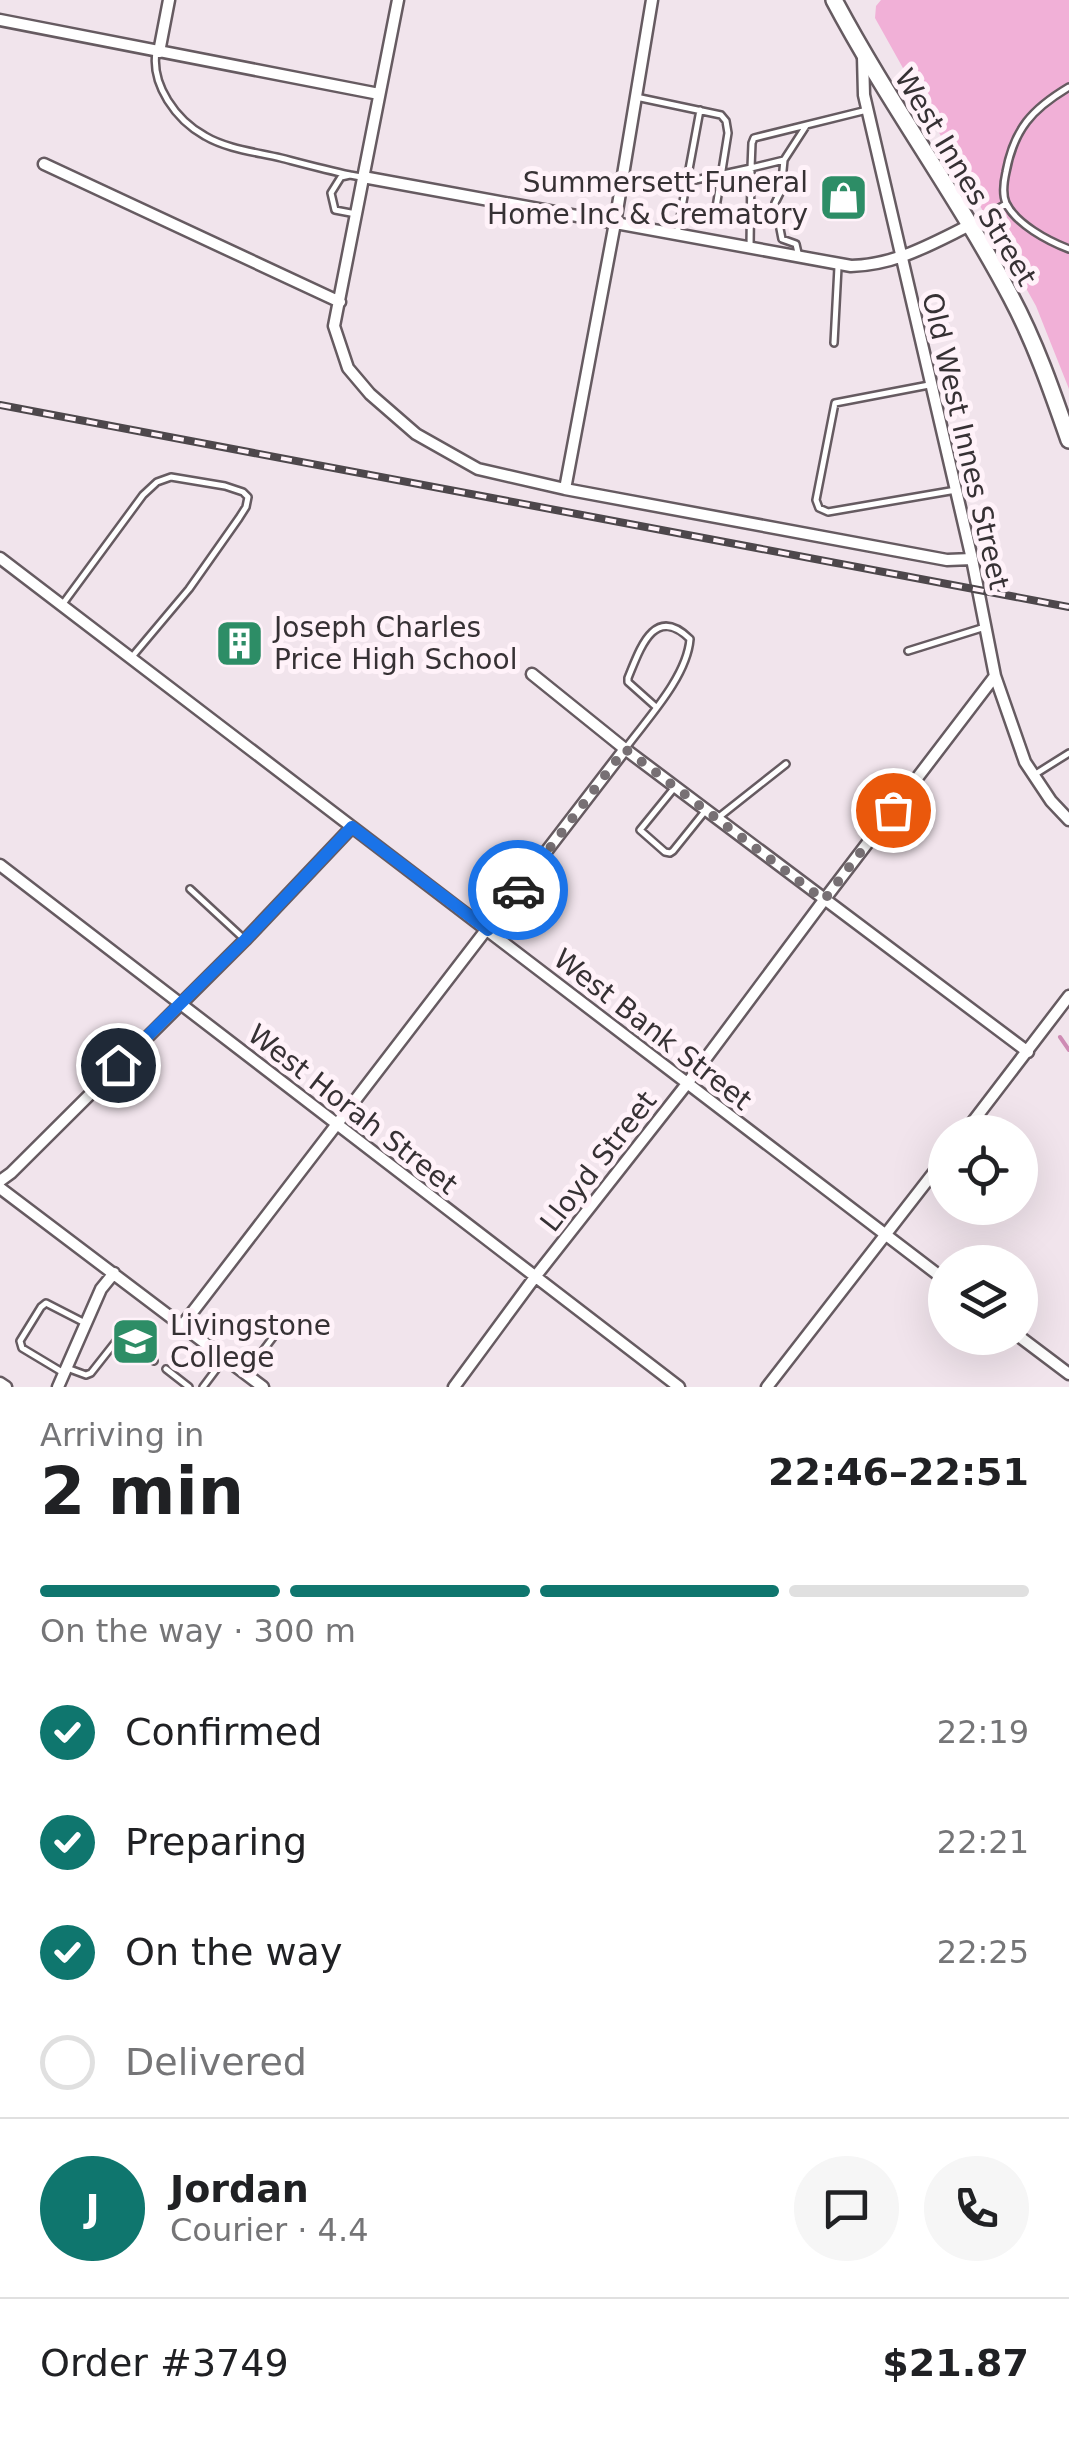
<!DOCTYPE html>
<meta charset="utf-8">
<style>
:root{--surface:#fff;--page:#f6f6f6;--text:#202124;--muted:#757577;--line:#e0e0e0;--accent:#0f766e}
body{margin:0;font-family:"DejaVu Sans",sans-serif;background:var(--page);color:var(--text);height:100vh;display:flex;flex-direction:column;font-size:38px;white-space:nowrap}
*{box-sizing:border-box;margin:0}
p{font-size:32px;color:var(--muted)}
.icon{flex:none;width:55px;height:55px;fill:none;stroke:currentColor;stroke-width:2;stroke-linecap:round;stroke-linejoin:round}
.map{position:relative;height:1387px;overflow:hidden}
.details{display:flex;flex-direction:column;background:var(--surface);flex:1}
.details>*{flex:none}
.fabs{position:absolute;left:928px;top:1115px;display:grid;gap:20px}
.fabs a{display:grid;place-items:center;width:110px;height:110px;border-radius:50%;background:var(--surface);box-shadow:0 10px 40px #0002;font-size:50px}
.pin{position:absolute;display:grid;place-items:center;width:85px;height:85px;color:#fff;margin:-42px;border:5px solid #fff;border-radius:50%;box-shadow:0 2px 10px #0007}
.courier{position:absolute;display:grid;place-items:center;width:100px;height:100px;margin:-50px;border:8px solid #1a73e8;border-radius:50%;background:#fff;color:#222;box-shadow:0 2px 12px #0007}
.summary em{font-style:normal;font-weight:800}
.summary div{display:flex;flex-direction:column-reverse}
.summary{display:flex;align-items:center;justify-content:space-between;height:170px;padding:0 40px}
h1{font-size:65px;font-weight:800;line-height:75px}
.bar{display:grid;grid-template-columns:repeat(4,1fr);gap:15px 10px;align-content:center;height:120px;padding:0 40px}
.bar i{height:12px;border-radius:8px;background:var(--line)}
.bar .current{background:var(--accent)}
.bar p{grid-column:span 4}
.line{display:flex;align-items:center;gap:25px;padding:0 40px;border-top:2px solid var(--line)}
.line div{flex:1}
.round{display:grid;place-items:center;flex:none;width:105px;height:105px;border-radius:52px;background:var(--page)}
ol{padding:0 40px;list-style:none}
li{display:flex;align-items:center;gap:30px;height:110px}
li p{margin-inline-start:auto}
li .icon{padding:10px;border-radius:50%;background:var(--accent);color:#fff;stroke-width:4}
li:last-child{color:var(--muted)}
li i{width:55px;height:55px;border:5px solid var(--line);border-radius:50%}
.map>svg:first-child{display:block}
</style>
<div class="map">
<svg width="1069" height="1387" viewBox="0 0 1069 1387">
<rect width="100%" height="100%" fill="#f1e4ec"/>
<!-- green -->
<path fill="#f1b0d7" d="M881,0H1069V389L1036,306L875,18L876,6Z"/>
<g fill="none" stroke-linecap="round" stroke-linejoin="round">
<!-- stream -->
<path stroke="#ce8bb4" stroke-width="4" d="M1060,1037L1069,1050"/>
<defs>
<path id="service" d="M156,52C151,85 176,120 205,136C227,149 256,152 281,158C304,164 326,170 350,175
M1069,87C1032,109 1014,129 1006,172C1004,181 1002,194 1006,203C1016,224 1048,241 1069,249
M636,97L721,115L726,121L728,133L714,220
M806,126L784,160L751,168L752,143L754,138L867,110
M784,160L781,191L775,203L782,239L796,244L798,253
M686,182L751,168L750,247
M356,214L335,210L331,193L341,177L350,175L361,177
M973,223L1006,204
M677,234L700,110
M834,343L838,267
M929,385L835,403L816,500L819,508L828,512L956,490
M62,605L143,495L157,482L171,477L225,486L243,492L248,497L246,507L239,518L189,589L131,658
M908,651L985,627
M625,749C647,719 687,677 690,639C654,604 640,649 628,678V682L656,707
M1034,775L1069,753
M675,787L640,830L665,852L670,853L673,851L706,810
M719,817L786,764
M190,889L243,938
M67,1368L86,1375L91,1373L117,1340L130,1343L154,1361
M166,1369L189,1387
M62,1372L22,1348L20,1341L41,1307L46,1303L85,1323
M247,1372L274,1336
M203,1387L224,1359"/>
<path id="minor" d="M398,0L334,326L348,368L370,394L416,434L478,469L565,489L947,560L972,559
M0,20L379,94
M159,52L169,0
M863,56L864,95L972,559L995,676L1025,762L1051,801L1069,820
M44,164L340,302
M363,177L851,266C896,265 931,244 970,225
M565,489L615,223L652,0
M0,558L945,1280
M532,674L625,749L1028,1052
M0,865L679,1387
M965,1132L1069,996
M0,1181L11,1173L245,940L352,827
M0,1188L263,1387
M181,1327L625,749
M1020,1337L1069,1374
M0,1383L6,1387
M58,1387L101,1289L114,1273
M454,1387L535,1277L686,1085L824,900L995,676
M767,1387L945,1158"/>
<path id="primary" d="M834,0C888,102 957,195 1011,297C1035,342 1052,391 1069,440"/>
</defs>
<!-- service casing -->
<use href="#service" stroke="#665b61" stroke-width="10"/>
<!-- minor casing -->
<use href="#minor" stroke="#665b61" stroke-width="15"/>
<!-- primary casing -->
<use href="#primary" stroke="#665b61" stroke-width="20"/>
<!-- service -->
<use href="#service" stroke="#fff" stroke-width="5"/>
<!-- minor -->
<use href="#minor" stroke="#fff" stroke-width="10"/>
<!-- primary -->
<use href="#primary" stroke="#fff" stroke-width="15"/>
<defs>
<path id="rail" d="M0,405L1069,607"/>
</defs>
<!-- rail casing -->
<use href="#rail" stroke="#4d474b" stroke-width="8"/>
<!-- rail -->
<use href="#rail" stroke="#fff2f9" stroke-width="4" stroke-dasharray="11" stroke-linecap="butt"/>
</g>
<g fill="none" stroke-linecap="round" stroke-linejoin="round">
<!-- done -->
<path stroke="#777074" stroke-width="10" stroke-dasharray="0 18" d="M518,890L625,749L824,900L893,810"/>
<!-- route -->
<path stroke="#1a73e8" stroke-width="12" d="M118,1065L245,940L352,827L488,930L518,890"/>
</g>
<!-- icons -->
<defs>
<symbol id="shop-square" viewBox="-11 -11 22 22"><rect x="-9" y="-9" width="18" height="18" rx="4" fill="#2d8d66" stroke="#fff2f9"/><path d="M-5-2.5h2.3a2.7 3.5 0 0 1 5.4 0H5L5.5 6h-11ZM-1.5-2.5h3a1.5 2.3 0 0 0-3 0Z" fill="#fff"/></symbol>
<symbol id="building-square" viewBox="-11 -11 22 22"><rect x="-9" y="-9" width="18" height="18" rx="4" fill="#2d8d66" stroke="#fff2f9"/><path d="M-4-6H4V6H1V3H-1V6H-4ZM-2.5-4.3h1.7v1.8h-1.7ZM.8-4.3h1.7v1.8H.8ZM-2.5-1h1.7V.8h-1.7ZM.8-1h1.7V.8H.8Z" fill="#fff"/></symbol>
<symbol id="university-square" viewBox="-11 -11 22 22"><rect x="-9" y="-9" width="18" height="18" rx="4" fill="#2d8d66" stroke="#fff2f9"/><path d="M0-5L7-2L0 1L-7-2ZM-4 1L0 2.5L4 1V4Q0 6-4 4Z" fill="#fff"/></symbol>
</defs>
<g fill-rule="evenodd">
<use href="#shop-square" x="816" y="170" width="55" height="55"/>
<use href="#building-square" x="212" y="616" width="55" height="55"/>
<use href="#university-square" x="108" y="1314" width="55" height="55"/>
</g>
<g text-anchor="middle" stroke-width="10" stroke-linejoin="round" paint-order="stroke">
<!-- street labels -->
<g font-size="28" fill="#363134" stroke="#fff2f9">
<text transform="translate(966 177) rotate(59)" y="10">West Innes Street</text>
<text transform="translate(966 441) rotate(77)" y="10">Old West Innes Street</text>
<text transform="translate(653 1029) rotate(38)" y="10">West Bank Street</text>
<text transform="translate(353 1109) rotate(38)" y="10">West Horah Street</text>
<text transform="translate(598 1161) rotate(-52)" y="10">Lloyd Street</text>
</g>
<!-- poi labels -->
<g font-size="28" fill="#363134" stroke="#fff2f9" text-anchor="start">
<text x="808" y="192" text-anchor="end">Summersett Funeral<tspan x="808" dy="32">Home Inc &amp; Crematory</tspan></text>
<text x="274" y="637">Joseph Charles<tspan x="274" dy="32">Price High School</tspan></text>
<text x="170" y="1335">Livingstone<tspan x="170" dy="32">College</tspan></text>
</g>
</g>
</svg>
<div class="fabs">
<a><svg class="icon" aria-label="locate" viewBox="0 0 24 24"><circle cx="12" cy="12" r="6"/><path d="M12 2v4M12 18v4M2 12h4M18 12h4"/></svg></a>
<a><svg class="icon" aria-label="layers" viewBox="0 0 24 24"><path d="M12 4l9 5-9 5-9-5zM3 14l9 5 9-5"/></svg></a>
</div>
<div class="pin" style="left:893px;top:810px;background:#ea580c"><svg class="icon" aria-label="bag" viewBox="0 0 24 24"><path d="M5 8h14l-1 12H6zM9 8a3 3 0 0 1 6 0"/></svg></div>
<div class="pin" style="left:118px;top:1065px;background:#1f2937"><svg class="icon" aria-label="home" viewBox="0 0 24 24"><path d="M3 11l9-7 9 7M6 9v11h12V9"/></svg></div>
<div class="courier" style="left:518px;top:890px"><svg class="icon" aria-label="car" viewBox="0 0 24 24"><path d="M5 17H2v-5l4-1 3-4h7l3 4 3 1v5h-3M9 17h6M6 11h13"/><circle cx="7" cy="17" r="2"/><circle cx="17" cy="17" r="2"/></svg></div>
</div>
<section class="details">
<div class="summary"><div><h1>2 min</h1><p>Arriving in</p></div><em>22:46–22:51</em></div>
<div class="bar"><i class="current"></i><i class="current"></i><i class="current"></i><i></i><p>On the way · 300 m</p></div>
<ol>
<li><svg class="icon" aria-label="check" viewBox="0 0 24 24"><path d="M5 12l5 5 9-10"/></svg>Confirmed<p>22:19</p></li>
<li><svg class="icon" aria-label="check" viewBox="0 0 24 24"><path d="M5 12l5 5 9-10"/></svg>Preparing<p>22:21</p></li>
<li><svg class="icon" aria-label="check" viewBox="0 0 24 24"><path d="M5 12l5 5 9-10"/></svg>On the way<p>22:25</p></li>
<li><i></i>Delivered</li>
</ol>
<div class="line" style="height:180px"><b class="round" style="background:var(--accent);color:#fff">J</b><div><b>Jordan</b><p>Courier · 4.4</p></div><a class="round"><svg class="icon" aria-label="chat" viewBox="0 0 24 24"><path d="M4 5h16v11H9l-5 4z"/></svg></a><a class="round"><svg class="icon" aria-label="phone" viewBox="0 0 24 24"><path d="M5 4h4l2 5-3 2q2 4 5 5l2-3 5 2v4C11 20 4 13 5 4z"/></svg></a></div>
<div class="line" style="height:130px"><div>Order #3749</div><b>$21.87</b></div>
</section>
